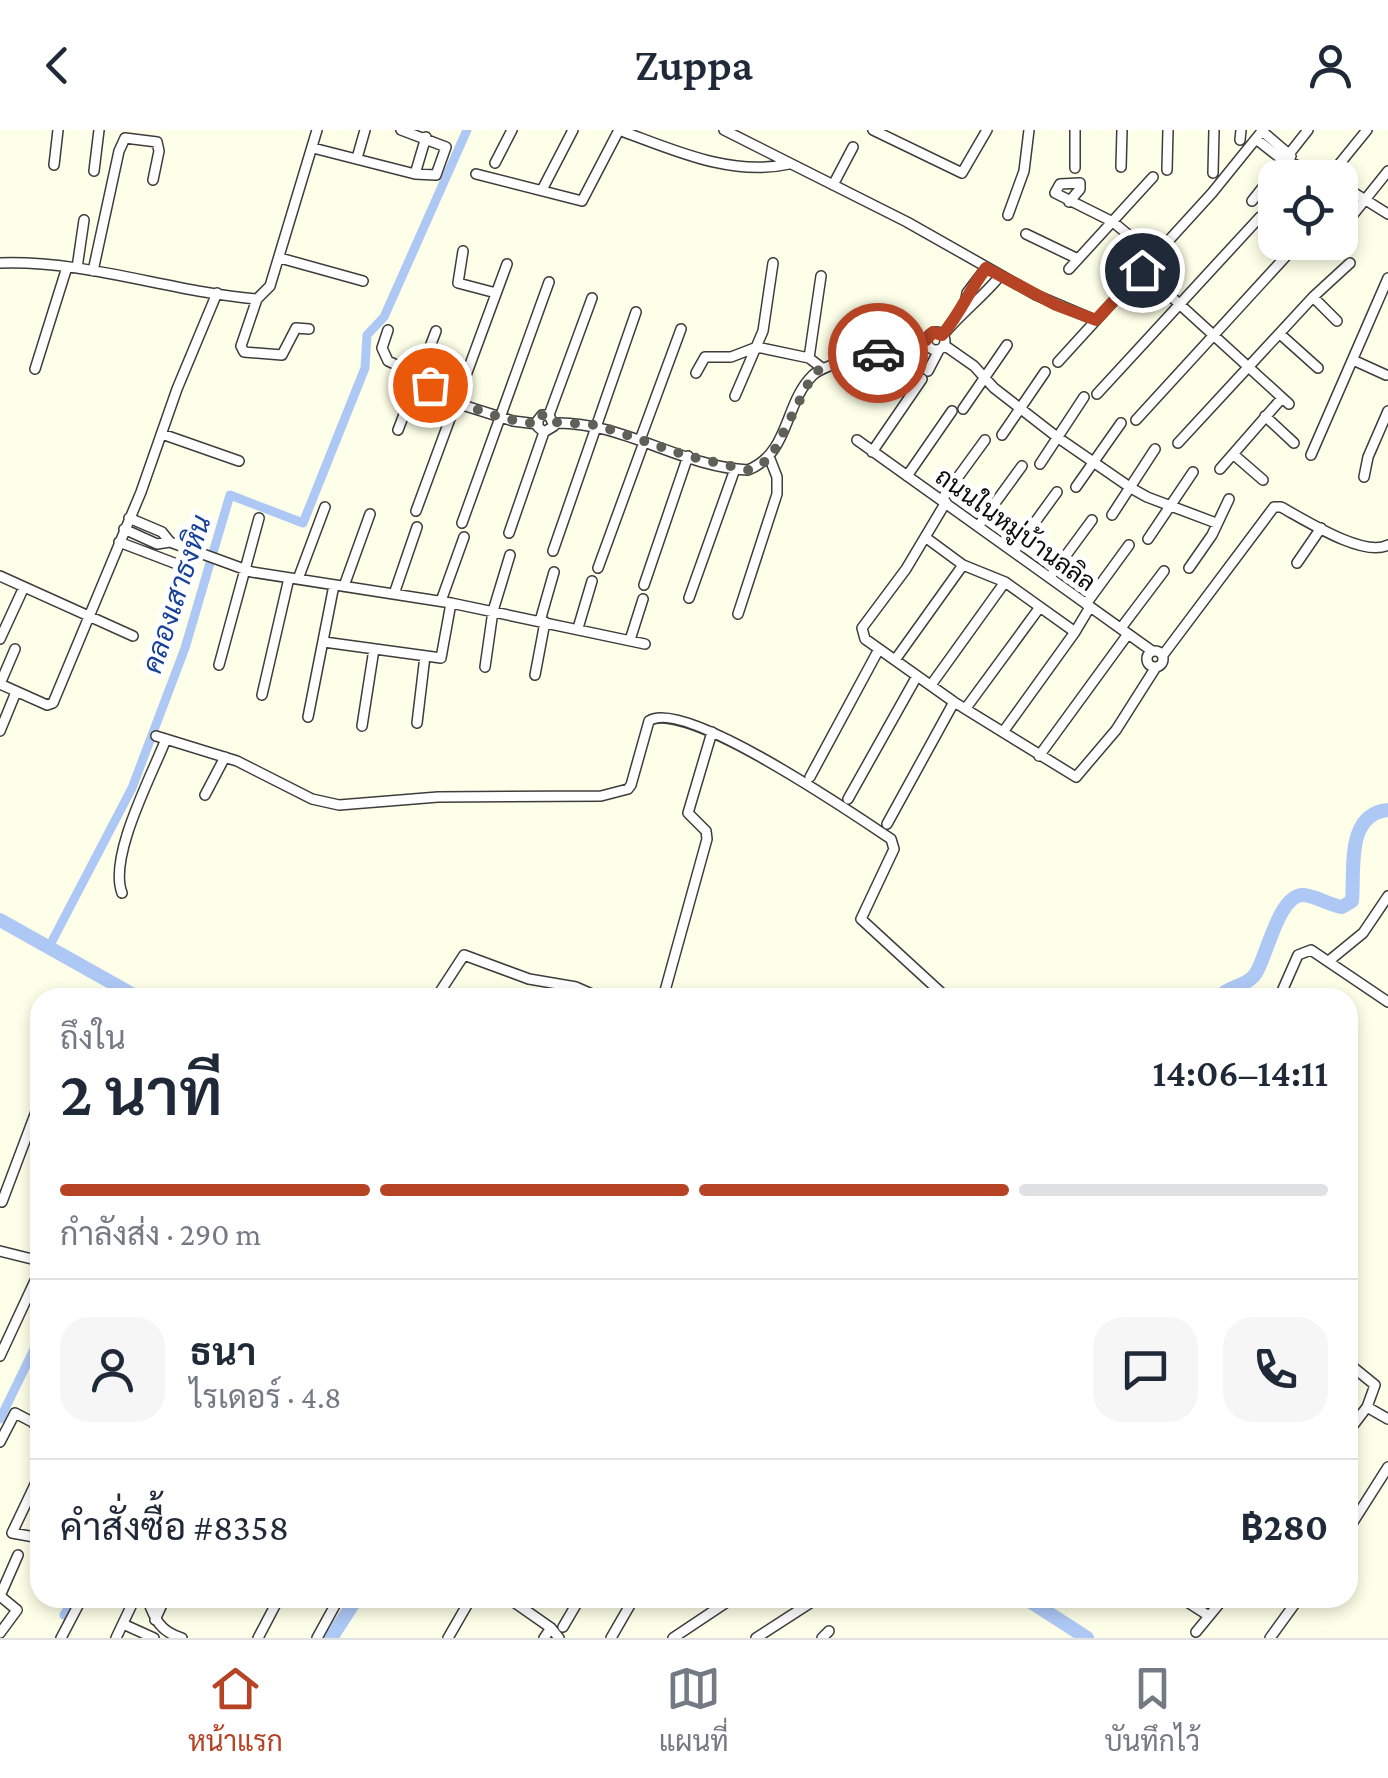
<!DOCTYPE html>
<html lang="th">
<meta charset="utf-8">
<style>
:root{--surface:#fff;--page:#f6f6f7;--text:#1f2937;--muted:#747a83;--line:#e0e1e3;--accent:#b74325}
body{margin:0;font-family:"Crimson Pro",Sarabun,serif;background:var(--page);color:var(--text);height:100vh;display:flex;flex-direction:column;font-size:38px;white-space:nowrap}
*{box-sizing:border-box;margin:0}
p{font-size:32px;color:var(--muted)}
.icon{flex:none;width:55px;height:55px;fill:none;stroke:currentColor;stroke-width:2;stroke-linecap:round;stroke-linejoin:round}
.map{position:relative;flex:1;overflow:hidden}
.panel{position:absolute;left:30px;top:858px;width:1328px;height:620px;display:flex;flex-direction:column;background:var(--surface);border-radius:30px;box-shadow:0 5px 15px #0003}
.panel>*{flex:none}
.fabs{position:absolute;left:1258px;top:30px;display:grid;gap:20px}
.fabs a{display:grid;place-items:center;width:100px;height:100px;border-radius:20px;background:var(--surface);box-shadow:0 5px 15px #0003;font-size:50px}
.pin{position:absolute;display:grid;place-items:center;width:85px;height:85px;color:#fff;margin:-42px;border:5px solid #fff;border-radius:50%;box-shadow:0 2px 10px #0007}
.courier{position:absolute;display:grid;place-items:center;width:100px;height:100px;margin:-50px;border:8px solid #b74325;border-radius:50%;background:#fff;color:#222;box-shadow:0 2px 12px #0007}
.summary em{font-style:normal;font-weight:600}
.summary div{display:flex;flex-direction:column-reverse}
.summary{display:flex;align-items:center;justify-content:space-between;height:170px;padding:0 30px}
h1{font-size:65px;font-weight:600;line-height:75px}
.bar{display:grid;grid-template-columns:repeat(4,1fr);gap:15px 10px;align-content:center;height:120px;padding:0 30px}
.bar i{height:12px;border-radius:8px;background:var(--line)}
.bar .active{background:var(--accent)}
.bar p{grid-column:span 4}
.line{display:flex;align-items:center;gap:25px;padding:0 30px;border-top:2px solid var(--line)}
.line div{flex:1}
.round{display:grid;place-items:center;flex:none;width:105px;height:105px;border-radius:30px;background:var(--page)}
header{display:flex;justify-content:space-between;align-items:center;height:130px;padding:0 30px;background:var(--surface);font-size:45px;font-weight:600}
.tabs{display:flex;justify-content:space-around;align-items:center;height:140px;border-top:2px solid var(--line);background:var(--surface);font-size:28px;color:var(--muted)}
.tabs a{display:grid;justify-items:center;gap:5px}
.tabs .active{color:var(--accent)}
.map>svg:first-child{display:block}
</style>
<header><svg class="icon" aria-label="back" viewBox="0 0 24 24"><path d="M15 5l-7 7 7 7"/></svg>Zuppa<svg class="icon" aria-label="person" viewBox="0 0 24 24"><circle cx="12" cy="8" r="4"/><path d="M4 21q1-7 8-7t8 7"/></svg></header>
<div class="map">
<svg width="1388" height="1508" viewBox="0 0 1388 1508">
<rect width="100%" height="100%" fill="#feffe8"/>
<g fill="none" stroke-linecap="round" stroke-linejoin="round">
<!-- canal -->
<path stroke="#aec8f5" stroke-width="9" d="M49,817L132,658L185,518L230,365L303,393L365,238L367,205L384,187L467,0
M0,1289L40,1207
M64,1485L74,1468"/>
<!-- river -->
<path stroke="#aec8f5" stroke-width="14" d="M0,790L139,868
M1218,868C1229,855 1247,857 1256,843C1267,826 1279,763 1304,765C1316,766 1329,775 1342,777L1352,771C1355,741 1345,684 1388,680
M1025,1468L1087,1508
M331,1508L357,1468"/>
<defs>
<path id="minor" d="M724,0L907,92L1036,165L1095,190
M873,0L962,43L987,0
M1262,1L1291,26
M1256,9L1279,27L1323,48
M1240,10L1241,0
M313,18L415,44L436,45L446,17L401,0
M357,28L365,0
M495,33L512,0
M54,35L58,0
M1121,37L1122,0
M1075,38V0
M1167,40L1168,0
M94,41L99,0
M1213,43L1214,0
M415,44L426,7
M476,44L582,71L619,0C674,20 731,47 789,34
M1328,48L1367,0
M1340,54L1388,84
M833,55L853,17
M543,58L573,0
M1252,71L1308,0
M1069,72L1080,59V53L1060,54L1055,63L1113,92L1155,127
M1008,85L1024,41L1029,0
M1340,101L1388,41
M1026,104L1078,129
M1330,113L1331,112
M463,121L458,153L496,163
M280,128L363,151
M0,133C87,130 171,162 257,169L270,156L317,0
M77,138L84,90
M1069,139L1153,47
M1142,140L1289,274
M93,141L119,21L125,8L157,12L159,21L153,50
M1313,167L1337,191
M257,169L241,216L244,222L282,225L296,198L309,199
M964,180L967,163L986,138
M388,200L382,218L388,231L418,245L456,273L513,291L537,294
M927 211a9 9 0 1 1 18 0a9 9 0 1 1-18 0Z
M1280,204L1318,238
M943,205C961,183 982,168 1000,146
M944,215L974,236L994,258L1057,307L1131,358L1147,367L1216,393
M809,228L821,146
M1353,230L1386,245
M1058,232L1212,63L1263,0
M35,239L67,137
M928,241L939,220
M696,243L705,227H731L757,217L809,228L822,238
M1097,264L1260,87
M735,266L763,201L773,133
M963,279L1007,215
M549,285L592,168
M1265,286L1294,313
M1136,290L1299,112
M554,293C622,291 681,337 748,340C790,323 784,273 813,245C827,231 903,216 927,210
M398,300L436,201
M162,304L239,331
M1002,305L1045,242
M640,310L681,199
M857,310L1152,521
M1178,313L1313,167L1350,133
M872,322L922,249
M1233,324L1263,350
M1311,325L1388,148
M1040,334L1084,267
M1220,339L1282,268
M907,346L952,281
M1364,347L1368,327L1388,281
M1076,357L1121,293
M942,369L985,310
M946,372L906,439L862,498L865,509L954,572L1076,647L1116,600L1156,537
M416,381L507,134
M1112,385L1155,319
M462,393L549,152
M979,395L1022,336
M124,399L157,414L170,412L162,402L129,388
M509,403L544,302L554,296L549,285H542L538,290V297L544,302
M925,407L963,435L1005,452L1075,502L1090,477
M1148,409L1193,342
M119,412L182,436
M170,412L252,442L451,473L645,514
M553,421L636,182
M1014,421L1057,362
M1297,433L1321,398
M598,438L644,312
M1189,438L1212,405L1229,369
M0,446L133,506
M1050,447L1092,390
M298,449L325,377
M644,455L688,326
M344,456L370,384
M394,464L417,397
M689,468L735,339
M441,471L464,407
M1086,474L1129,415
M738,484L777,364V347L770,329
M540,491L554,442
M578,498L592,451
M1121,498L1164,441
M0,509L24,457
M630,510L643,469
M324,512L441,528L451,473
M1147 529a8 8 0 1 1 16 0a8 8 0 1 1-16 0Z
M1163,525L1274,377H1281C1305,390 1364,428 1388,415
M895,530L963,435
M219,535L259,388
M485,537L493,481L510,425
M535,545L545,492
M0,554L47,575L53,573L141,362L177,259L217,163
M0,554L15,519
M931,555L1005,452
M262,565L289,448
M966,578L1040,477
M308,587L334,455
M417,593L425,526
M362,596L374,519
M0,601L16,562
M1003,602L1075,502
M156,606L237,631L312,669L339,675L438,667L601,666L628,659L631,655L649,591C683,567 855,685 891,709L894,719L861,789L947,868
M1039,626L1128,504
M810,647L879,519
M205,665L225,627
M848,669L917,546
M887,694L954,572
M122,763C108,727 152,645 166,609
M1330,830L1363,803L1388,766
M436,868L464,825L529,849L576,857L601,868
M663,868L707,709L706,701L688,683L712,602
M1279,868L1298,825L1311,820L1388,872
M2,1072L40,971
M0,1121L40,1131
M0,1226L40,1140
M1348,1233L1375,1255L1367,1277L1388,1289
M33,1293L40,1277
M1348,1302L1367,1277
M0,1312L15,1283L40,1296
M40,1344L12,1403L40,1408
M1348,1400L1388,1337
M0,1466L17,1480L0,1503
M0,1466L18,1425
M147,1468C154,1488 160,1502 182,1508
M508,1468L551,1498
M1181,1468L1209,1486
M155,1490L165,1468
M123,1494L154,1508
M563,1497L580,1468
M1196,1502L1224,1468
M61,1508L82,1468
M116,1508L135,1468
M258,1508L279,1468
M317,1508L339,1468
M448,1508L471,1468
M544,1508L551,1498L559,1508
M611,1508L634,1468
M673,1508L733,1468
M756,1508L818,1468
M822,1508L829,1501
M1270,1508L1299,1468"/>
</defs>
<!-- minor casing -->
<use href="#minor" stroke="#3d3d3d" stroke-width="12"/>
<!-- minor -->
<use href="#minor" stroke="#fff" stroke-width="9"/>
</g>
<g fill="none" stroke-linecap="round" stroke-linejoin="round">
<!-- done -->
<path stroke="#5f6058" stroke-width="10" stroke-dasharray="0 18" d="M430,255C463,277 497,289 537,294L539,287L545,284L554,292L597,295L688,326L748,340L770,329L813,244L822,238L878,223"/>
<!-- route -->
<path stroke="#b74325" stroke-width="12" d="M878,223L926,210L933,202L942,205C961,183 969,160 986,138L1056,175L1096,190L1142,140"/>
</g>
<g text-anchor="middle" stroke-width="10" stroke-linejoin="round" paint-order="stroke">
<!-- street labels -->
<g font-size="25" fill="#0a0a0a" stroke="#fff">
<text transform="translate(1016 399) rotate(36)" y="9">ถนนในหมู่บ้านลลิล</text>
</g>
<!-- water labels -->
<g font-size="28" font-style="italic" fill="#174099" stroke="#fff">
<text transform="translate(176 464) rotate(-72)" y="10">คลองเสาธงหิน</text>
</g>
</g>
</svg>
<div class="fabs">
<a><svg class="icon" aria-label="locate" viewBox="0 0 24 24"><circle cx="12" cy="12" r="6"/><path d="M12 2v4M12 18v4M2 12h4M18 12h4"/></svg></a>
</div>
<div class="pin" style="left:430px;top:255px;background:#ea580c"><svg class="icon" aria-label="bag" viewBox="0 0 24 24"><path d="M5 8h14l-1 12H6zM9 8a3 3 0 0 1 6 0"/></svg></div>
<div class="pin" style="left:1142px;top:140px;background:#1f2937"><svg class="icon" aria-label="home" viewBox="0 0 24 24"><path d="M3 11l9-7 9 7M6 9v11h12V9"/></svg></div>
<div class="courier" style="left:878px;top:223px"><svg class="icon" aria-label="car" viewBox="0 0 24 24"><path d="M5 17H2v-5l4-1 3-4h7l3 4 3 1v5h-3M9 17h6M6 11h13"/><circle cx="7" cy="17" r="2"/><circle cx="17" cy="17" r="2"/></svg></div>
<section class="panel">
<div class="summary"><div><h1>2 นาที</h1><p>ถึงใน</p></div><em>14:06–14:11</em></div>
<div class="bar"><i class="active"></i><i class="active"></i><i class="active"></i><i></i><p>กำลังส่ง · 290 m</p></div>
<div class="line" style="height:180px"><a class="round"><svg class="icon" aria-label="person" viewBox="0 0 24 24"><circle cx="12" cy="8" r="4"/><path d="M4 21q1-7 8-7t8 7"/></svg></a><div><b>ธนา</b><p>ไรเดอร์ · 4.8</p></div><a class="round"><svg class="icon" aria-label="chat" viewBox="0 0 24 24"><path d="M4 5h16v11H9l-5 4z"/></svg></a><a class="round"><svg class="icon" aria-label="phone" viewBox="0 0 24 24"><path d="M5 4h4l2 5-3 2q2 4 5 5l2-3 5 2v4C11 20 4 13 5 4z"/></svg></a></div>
<div class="line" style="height:130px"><div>คำสั่งซื้อ #8358</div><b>฿280</b></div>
</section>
</div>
<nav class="tabs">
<a class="active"><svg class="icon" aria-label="home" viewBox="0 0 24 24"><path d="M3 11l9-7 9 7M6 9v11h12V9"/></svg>หน้าแรก</a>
<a><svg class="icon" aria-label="map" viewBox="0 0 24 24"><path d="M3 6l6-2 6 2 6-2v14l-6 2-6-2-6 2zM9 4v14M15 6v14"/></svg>แผนที่</a>
<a><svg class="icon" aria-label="saved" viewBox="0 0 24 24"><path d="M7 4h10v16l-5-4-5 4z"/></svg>บันทึกไว้</a>
</nav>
